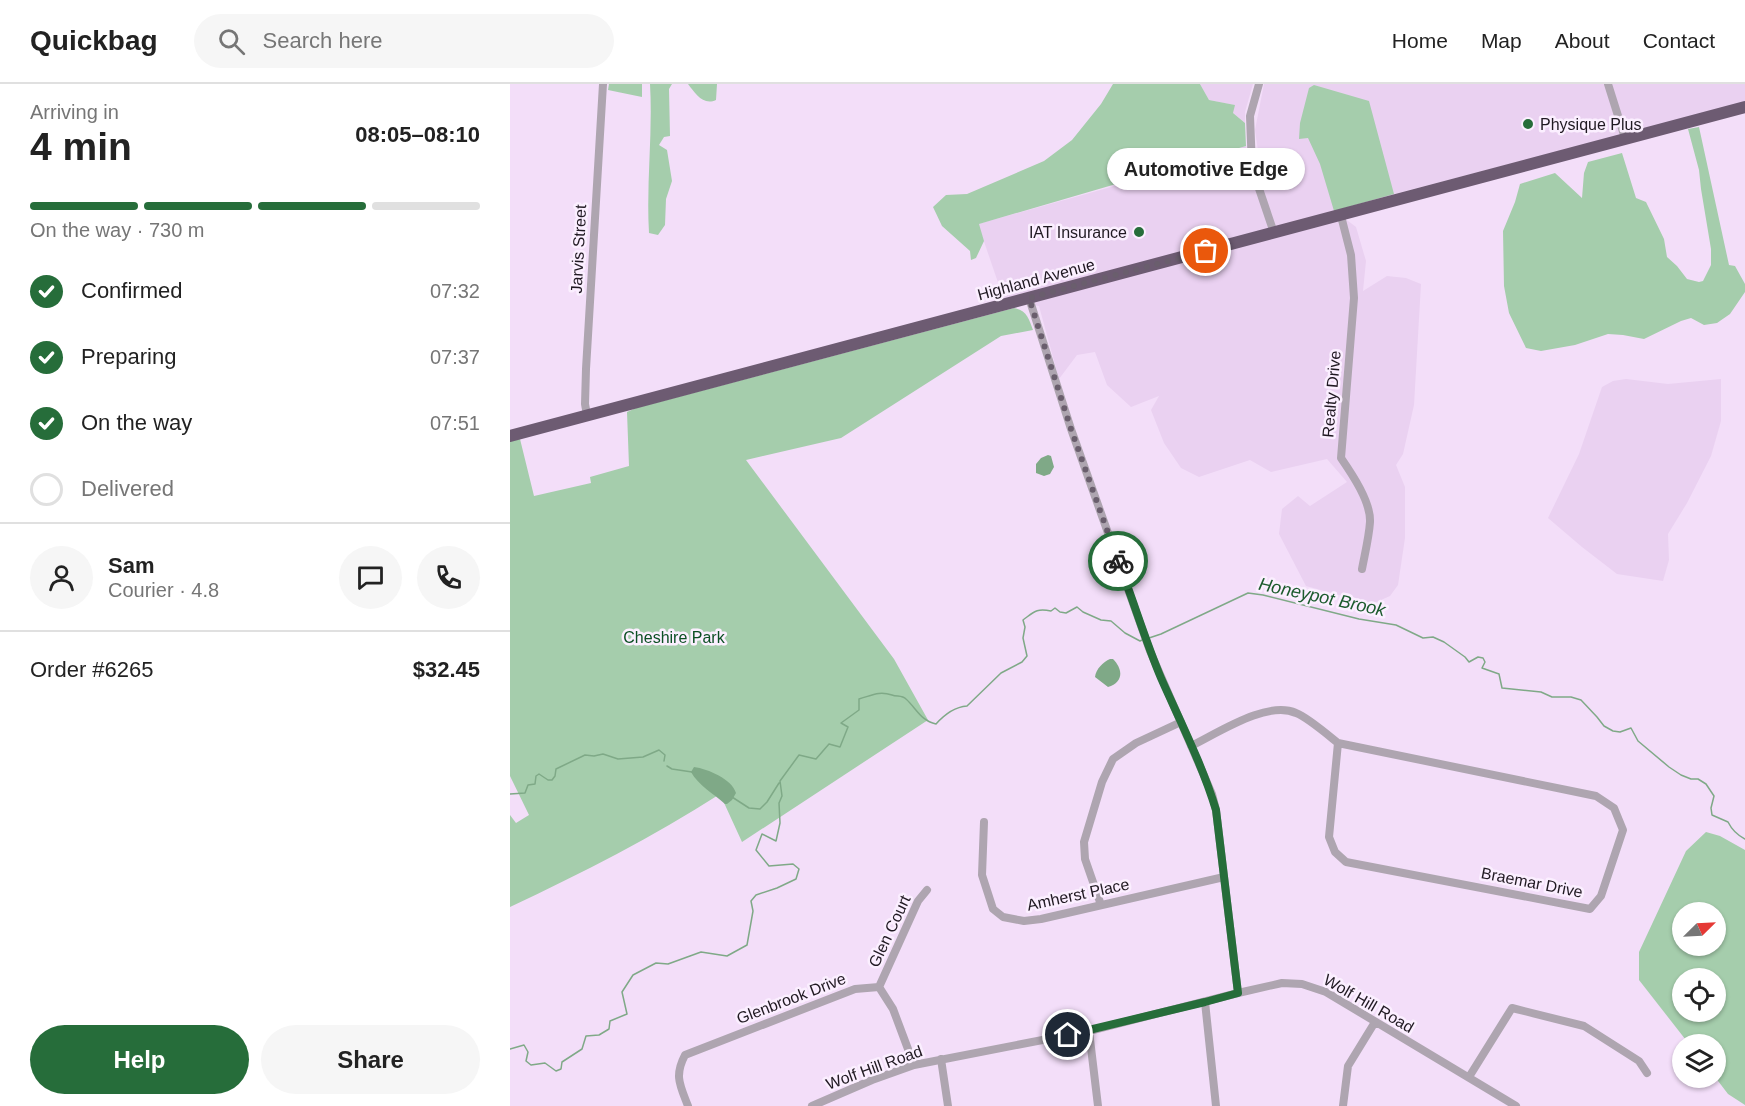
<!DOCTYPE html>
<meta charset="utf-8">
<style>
:root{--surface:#fff;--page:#f6f6f6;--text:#222;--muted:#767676;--line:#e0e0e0;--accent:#266d3a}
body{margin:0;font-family:Helvetica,sans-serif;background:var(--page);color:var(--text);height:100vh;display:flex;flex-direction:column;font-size:22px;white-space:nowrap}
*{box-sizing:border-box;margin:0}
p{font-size:20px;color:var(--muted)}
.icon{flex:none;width:33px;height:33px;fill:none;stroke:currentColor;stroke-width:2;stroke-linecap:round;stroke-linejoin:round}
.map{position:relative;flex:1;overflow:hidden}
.details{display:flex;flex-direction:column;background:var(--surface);width:510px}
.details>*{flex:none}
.needle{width:39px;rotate:66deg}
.tools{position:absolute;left:1162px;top:818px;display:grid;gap:12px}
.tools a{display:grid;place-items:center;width:54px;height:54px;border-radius:50%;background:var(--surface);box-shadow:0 2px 4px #0004;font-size:30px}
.pin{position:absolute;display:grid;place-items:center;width:51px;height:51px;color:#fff;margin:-26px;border:3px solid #fff;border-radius:50%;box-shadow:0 2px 6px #0007}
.courier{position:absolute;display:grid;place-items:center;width:60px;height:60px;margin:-30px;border:4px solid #266d3a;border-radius:50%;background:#fff;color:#222;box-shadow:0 2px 8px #0007}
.bubble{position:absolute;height:42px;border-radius:21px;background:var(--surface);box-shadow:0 2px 4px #0004;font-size:20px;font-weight:700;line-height:42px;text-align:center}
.head em{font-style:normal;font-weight:700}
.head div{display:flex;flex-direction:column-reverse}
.head{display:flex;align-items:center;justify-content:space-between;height:102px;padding:0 30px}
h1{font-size:39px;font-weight:700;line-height:45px}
.bar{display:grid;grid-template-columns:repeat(4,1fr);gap:9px 6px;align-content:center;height:72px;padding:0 30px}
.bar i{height:8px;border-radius:4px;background:var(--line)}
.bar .selected{background:var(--accent)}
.bar p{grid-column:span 4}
.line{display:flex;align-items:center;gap:15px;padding:0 30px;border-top:2px solid var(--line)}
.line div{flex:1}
.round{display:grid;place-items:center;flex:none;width:63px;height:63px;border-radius:32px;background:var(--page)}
ol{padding:0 30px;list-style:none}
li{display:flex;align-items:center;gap:18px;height:66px}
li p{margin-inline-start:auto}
li .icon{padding:6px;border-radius:50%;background:var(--accent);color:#fff;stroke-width:4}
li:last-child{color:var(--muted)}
li i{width:33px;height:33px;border:3px solid var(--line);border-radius:50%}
.primary-button{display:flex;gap:12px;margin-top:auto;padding:12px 30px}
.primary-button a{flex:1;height:69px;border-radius:36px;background:var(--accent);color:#fff;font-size:24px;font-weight:700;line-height:69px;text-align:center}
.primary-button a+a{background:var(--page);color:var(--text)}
header{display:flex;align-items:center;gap:36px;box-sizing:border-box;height:84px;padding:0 30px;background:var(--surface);border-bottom:2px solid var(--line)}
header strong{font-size:28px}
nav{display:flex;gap:33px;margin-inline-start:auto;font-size:21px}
.search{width:420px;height:54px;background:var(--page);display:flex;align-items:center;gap:15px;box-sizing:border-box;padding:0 21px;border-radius:33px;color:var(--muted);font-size:22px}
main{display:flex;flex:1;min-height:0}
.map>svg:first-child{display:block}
</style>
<header>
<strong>Quickbag</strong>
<div class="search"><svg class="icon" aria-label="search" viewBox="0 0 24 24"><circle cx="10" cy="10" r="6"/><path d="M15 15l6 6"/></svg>Search here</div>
<nav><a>Home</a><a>Map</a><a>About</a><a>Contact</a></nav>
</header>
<main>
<section class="details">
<div class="head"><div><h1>4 min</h1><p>Arriving in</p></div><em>08:05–08:10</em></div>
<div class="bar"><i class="selected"></i><i class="selected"></i><i class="selected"></i><i></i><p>On the way · 730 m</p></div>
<ol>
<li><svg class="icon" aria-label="check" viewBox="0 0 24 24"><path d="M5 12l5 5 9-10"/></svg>Confirmed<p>07:32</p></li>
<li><svg class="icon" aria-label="check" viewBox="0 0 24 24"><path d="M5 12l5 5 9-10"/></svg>Preparing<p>07:37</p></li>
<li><svg class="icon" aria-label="check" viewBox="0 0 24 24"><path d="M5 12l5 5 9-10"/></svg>On the way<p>07:51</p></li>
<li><i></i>Delivered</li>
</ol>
<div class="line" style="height:108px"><a class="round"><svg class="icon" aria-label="person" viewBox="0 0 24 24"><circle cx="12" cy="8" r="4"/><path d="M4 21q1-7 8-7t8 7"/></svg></a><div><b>Sam</b><p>Courier · 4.8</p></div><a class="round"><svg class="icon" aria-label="chat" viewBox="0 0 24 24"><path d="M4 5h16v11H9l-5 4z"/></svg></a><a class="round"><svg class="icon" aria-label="phone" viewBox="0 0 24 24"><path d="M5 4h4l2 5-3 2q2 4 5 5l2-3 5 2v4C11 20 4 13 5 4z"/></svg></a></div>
<div class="line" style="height:78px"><div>Order #6265</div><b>$32.45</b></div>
<div class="primary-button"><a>Help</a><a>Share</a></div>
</section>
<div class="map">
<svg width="1235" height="1022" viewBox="0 0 1235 1022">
<rect width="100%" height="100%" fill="#f3def9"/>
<!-- built -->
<path fill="#ead1f1" d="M690,0H743L735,28V39L723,29L724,21L699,16Z
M754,0H1235V19L884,110L825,127L846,143L856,177L853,207L877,192L896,194L911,200L904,321L893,370L886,381L895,403V454L888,501L880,512L862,520L796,502L769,450L772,425L788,412L800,422L837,398L817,375L761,388L740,376L689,393L671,384L654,359L641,326L649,312L621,323L597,301L585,268L567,271L549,295L529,222L494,216L468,140L601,103L736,62L735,72L748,67L745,46Z
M1116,295L1158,300L1211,295V337L1201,372L1177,419L1158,450L1159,476L1153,497L1107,490L1072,463L1038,434L1069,370L1092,303L1103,297Z"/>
<!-- green -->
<path fill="#a5cdac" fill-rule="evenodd" d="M99,0H132V13L98,6Z
M140,0H162L159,5L160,52L154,53L149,61L157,66L162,97L156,115L155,141L148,151L139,149C136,99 143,50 140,0Z
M178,0H207L206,16C193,22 185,9 178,0Z
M603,0H690L699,16L725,21L723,29L735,39L736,62L469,140L474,157L466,174L461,176L460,167L432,142L423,123L436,111L457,110L534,77L562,56L591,20Z
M804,1L859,17L884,110L824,127L810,80L798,54L789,55L790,39L799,4Z
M1189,43L1219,181L1225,182L1235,200V208L1220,230L1207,239L1194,241L1181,234L1171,237L1134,255L1113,251L1098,250L1065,261L1031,267L1016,264L999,229L994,202L993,147L1005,118L1010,100L1045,89L1072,114L1074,89L1078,78L1112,69L1126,114L1136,118L1154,155L1157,173L1167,182L1177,195L1189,198L1193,197L1201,181V165L1191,105L1189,86L1178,45Z
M504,224C517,226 519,235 523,246L491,252L331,354L236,376L384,575L418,636L232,758L210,710C143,753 72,789 0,823V731L6,739L19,731L0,692V357L10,355L24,412L81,399L80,393L119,382L117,328L126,324Z
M1196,748L1210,752L1235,766V1021L1218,1010L1205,993H1206V960H1179L1129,896V868L1176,767ZM1173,828H1206V861H1173ZM1173,894H1206V927H1173Z"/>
<!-- water -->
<path fill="#7fa987" d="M538,371L541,372L544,383L540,390L534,392L526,389V380L531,374Z
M600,575H603C613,585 614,598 598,603L585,593C586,585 593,578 600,575Z
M184,683C198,685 222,695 226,709L222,716L217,720H215C204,710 188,701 181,688Z"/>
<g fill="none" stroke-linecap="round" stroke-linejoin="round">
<!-- stream -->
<path stroke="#7fa987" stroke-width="1.5" d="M639,554L651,550L738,509L753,511L849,535L886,541L913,554L923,553L934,558L955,573L959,578L968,573L973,574L975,578L972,584L989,590L992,604L1031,608L1042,613H1061L1071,616L1087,633L1094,642L1103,647L1110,648L1121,644L1128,657L1159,683L1171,691L1181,695H1188L1196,700L1204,712L1201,724L1202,731L1218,738C1222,746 1227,751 1235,755
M157,682L162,685L182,688
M0,710L15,709L18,701L25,700L26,692L29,690L38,696H42L45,692L46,685L75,671L84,672L93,670L108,675L133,673L149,666L155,671L154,677
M222,713L239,724L250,725L257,718L269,699
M0,965L14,961L18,968L16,977L21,981L35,979L46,987L51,985L52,978L72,965L76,952L89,951L99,945L100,937L117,930L112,908L123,891L146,879L158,880L191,868L217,872L237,861L243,827L241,817L246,811L267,804L286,795L289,785L283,780L259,782L246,766L252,750L266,757L270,739L269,719L272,712L270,697L289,671L306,675L319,660L330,663L338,643L331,639L349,626V615C363,611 369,607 382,611C387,613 392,611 396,615C406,624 411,637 426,640C434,631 445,623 457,622L491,589L512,578L517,572L513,554L515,543L513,536C524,528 526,524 541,527L545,524L550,528L556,529L567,523L573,528L591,536L601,537L615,549L630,557L632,556"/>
<!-- minor -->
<path stroke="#aea5b0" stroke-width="8" d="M749,0L740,32L742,84L764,149
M1098,0L1115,54
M831,132L841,171L844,214L831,374C842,390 861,418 860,438C859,453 855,469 852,485
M519,214L561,345L640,567L702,710L706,726L728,909
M77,331L75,320L76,285L93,0
M828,659L1086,712L1104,724L1113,746L1091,812L1080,825L836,778L825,768L819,753Z
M681,662C708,649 757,616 786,629C797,633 818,651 828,659
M474,738L472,791L483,825L493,833L514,837L531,835L714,793
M591,821L575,775L574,758L592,698L603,675L626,659L671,638
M369,903L408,817L417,806
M369,903L383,925L404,981
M695,918L706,1022
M579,947L588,1022
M431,975L438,1022
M959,993L1002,924L1074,942L1129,977L1137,989
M178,1022C170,1001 164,992 175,971L345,905L369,903
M302,1022L362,996L404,981L579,947L728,909L772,899L792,900L816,908L1006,1022
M833,1022L838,982L865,938"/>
<!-- highway -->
<path stroke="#6d5b72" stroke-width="12" d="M0,352L1235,23"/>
</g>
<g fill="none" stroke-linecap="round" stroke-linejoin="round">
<!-- done -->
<path stroke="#6a5e6d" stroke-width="6" stroke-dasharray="0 10.8" d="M608,477L561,345L519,214L696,167"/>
<!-- route -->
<path stroke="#266d3a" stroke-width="8" d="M558,951L695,918L728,909L706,726C692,680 670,637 651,594C635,556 623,515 608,477"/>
</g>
<!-- markers -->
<g fill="#266d3a" stroke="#fbefff" stroke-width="2">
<circle cx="1018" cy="40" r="6"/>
<circle cx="629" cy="148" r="6"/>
</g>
<g text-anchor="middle" stroke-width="5" stroke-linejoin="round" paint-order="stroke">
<!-- poi labels -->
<g font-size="16" fill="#201922" stroke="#fbefff" text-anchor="start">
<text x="1030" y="46">Physique Plus</text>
<text x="617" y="154" text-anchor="end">IAT Insurance</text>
</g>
<!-- street labels -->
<g font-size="16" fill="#201922" stroke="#fbefff">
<text transform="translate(68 165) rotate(-87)" y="6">Jarvis Street</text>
<text transform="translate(526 195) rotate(-15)" y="6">Highland Avenue</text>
<text transform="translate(821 310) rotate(-85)" y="6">Realty Drive</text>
<text transform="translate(1022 798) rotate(11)" y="6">Braemar Drive</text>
<text transform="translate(568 810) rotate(-12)" y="6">Amherst Place</text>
<text transform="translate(379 847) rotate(-65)" y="6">Glen Court</text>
<text transform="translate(281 914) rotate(-21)" y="6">Glenbrook Drive</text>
<text transform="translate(859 919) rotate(30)" y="6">Wolf Hill Road</text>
<text transform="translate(364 983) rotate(-20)" y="6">Wolf Hill Road</text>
</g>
<!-- park labels -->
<g font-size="16" fill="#0b4f23" stroke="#fbefff">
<text x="164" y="559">Cheshire Park</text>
</g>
<!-- water labels -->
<g font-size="18" font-style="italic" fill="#1c5b2e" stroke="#fbefff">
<text transform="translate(812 513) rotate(12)" y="6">Honeypot Brook</text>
</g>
</g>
</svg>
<div class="tools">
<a><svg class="needle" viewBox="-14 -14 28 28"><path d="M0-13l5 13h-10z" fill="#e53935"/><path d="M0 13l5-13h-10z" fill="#767676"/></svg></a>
<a><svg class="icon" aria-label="locate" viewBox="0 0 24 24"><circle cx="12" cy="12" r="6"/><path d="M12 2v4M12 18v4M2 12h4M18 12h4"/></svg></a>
<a><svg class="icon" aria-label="layers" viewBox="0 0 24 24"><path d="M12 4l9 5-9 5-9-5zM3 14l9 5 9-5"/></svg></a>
</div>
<div class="pin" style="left:696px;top:167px;background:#ea580c"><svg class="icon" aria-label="bag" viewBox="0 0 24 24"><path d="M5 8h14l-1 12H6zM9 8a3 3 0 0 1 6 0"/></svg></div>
<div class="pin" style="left:558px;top:951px;background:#1f2937"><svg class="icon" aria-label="home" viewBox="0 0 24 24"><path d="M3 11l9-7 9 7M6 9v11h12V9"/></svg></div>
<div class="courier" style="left:608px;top:477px"><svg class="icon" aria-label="bike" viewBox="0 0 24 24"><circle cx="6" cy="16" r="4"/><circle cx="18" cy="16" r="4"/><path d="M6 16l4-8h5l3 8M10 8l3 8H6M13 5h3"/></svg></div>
<div class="bubble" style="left:597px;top:64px;width:198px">Automotive Edge</div>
</div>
</main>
